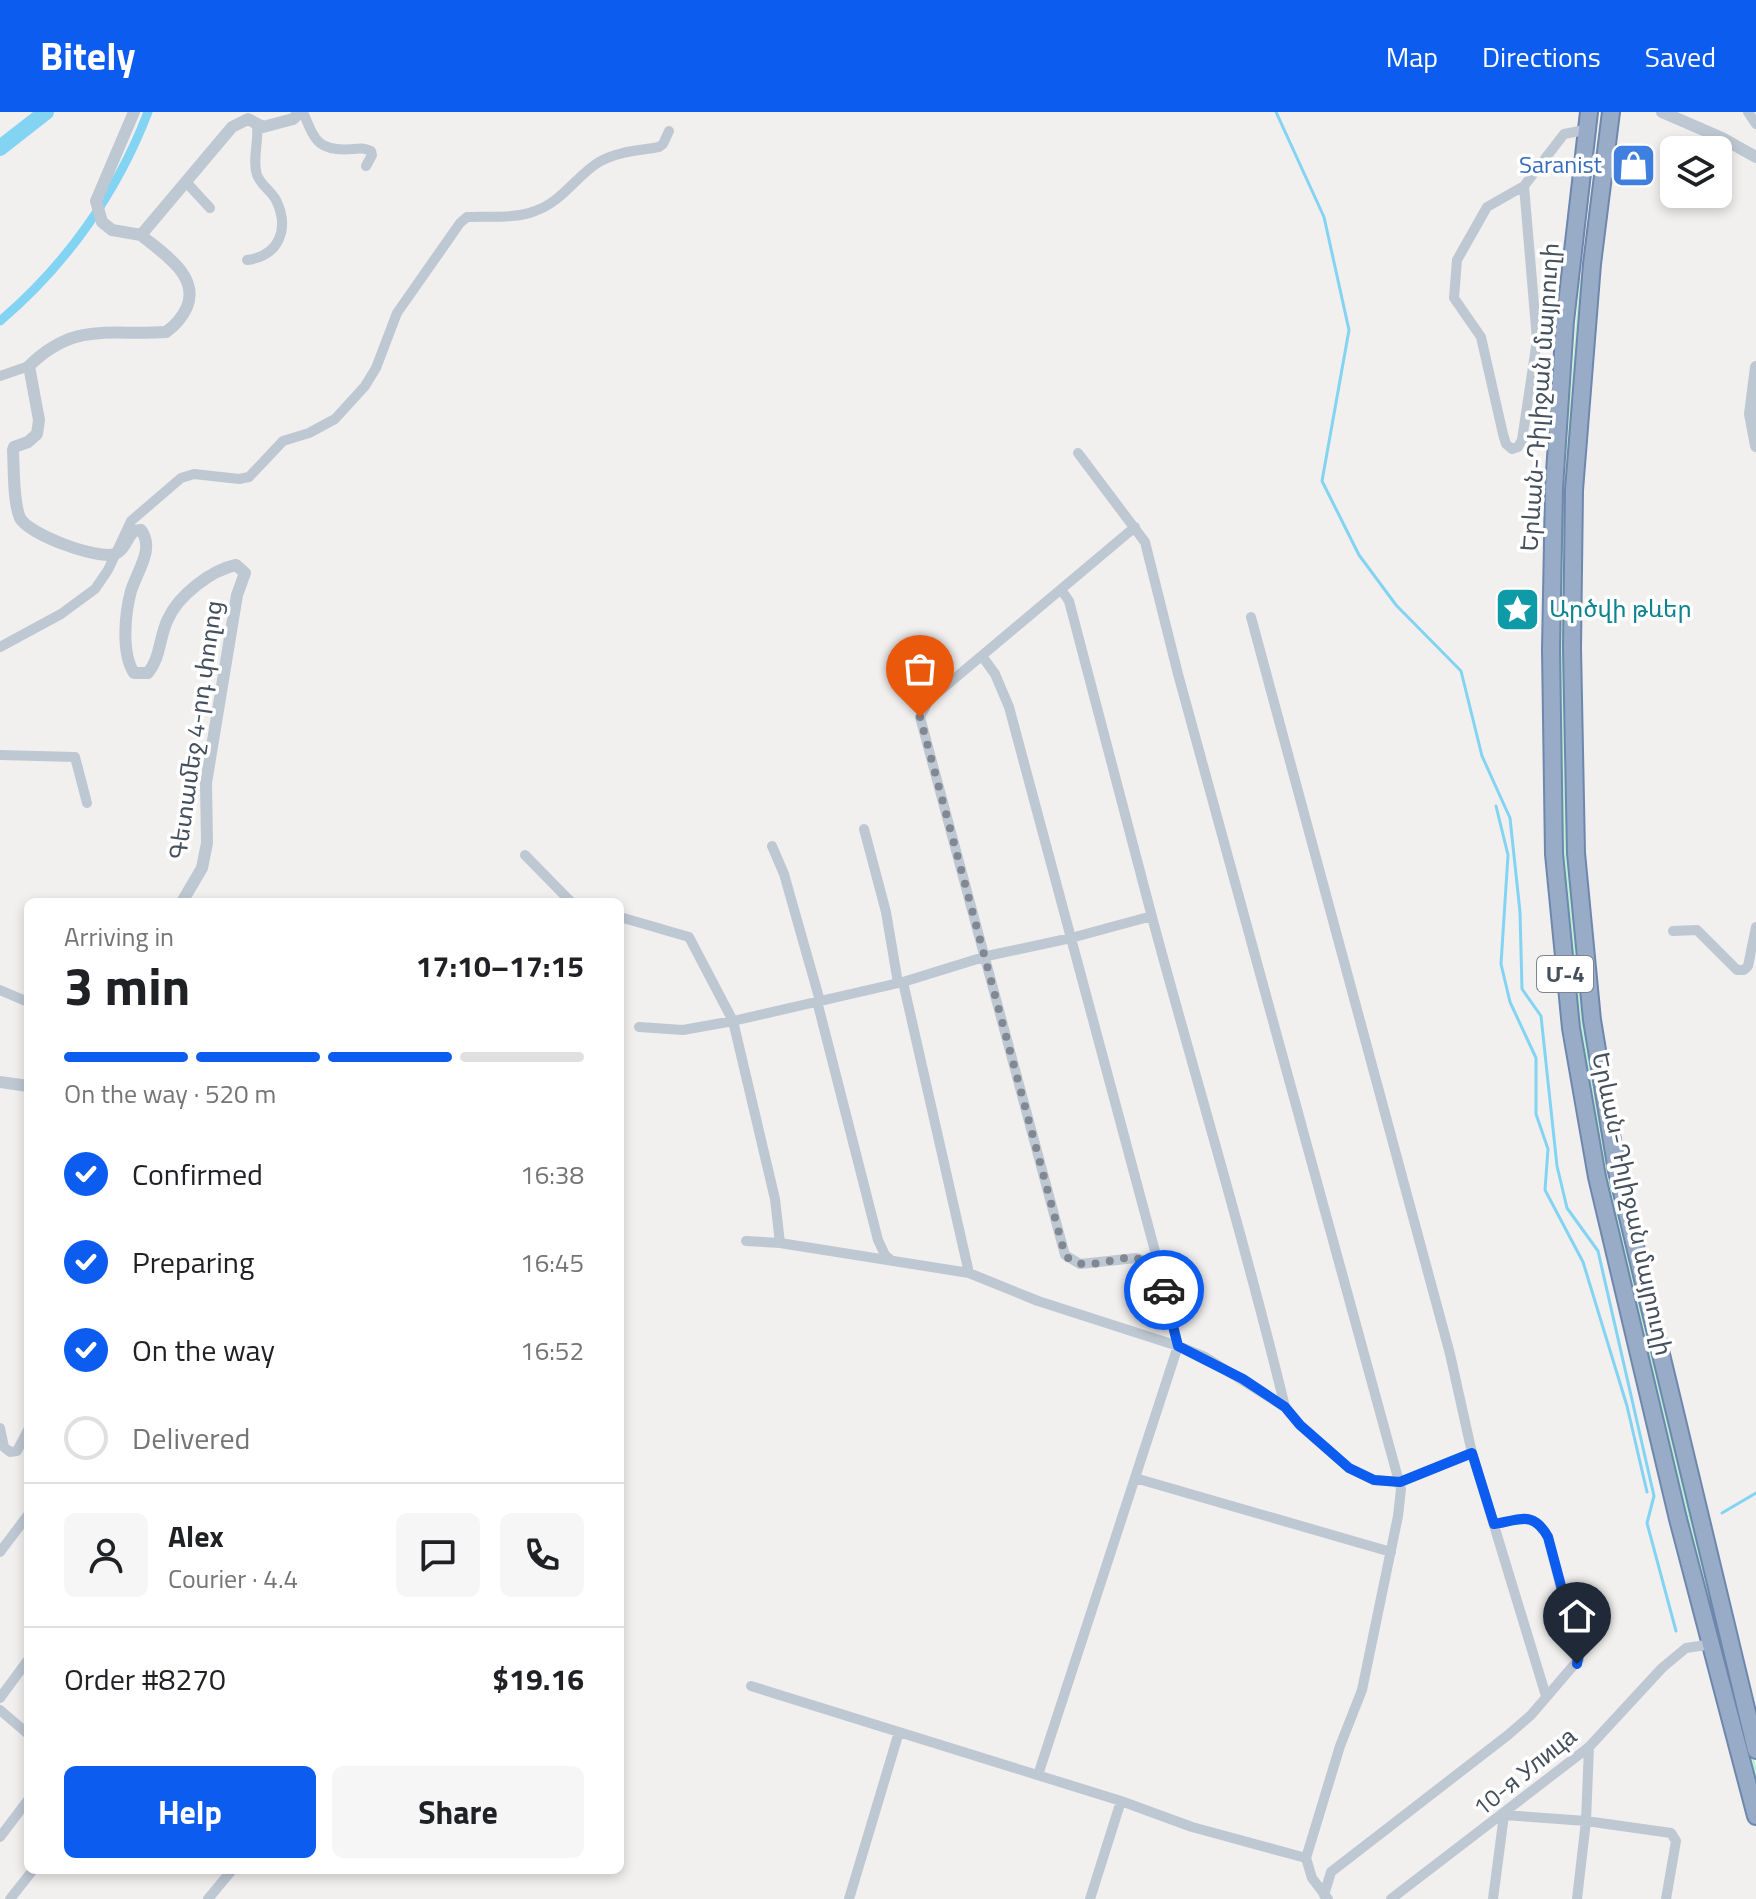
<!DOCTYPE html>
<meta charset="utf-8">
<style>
:root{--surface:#fff;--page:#f6f6f6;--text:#202124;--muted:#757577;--line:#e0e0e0;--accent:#0b5cef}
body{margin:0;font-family:"Titillium Web","Noto Sans Armenian",sans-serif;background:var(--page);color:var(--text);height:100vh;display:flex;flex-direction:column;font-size:30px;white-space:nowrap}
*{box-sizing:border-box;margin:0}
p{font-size:26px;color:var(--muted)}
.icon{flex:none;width:44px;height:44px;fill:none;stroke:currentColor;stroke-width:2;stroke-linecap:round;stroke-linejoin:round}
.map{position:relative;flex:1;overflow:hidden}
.sheet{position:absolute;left:24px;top:786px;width:600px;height:976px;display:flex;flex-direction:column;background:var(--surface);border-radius:12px;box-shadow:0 4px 12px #0003}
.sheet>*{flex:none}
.controls{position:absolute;left:1660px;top:24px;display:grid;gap:16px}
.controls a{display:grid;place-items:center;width:72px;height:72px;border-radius:12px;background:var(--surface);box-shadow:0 4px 12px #0003;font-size:40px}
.pin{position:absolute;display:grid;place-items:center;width:68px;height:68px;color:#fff;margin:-82px -34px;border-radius:50% 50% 50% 0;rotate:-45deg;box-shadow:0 0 8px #0007}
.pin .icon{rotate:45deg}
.courier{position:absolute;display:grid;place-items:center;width:80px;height:80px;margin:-40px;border:6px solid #0b5cef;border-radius:50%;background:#fff;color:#222;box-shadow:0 2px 10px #0007}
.headline em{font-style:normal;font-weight:700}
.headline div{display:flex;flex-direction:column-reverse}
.headline{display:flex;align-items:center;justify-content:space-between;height:136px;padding:0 40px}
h1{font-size:52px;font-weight:700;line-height:60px}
.bar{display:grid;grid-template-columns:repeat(4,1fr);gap:12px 8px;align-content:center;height:96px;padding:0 40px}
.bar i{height:10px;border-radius:6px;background:var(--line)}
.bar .current{background:var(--accent)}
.bar p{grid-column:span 4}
.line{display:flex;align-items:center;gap:20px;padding:0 40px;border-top:2px solid var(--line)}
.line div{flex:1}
.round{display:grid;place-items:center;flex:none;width:84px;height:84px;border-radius:12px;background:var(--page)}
ol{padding:0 40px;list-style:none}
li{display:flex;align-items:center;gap:24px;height:88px}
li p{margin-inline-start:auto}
li .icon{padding:8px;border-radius:50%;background:var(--accent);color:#fff;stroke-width:4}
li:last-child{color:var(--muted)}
li i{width:44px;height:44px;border:4px solid var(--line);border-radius:50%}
.button{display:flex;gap:16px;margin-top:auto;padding:16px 40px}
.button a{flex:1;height:92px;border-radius:12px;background:var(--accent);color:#fff;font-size:32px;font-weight:700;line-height:92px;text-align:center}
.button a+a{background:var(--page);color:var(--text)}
header{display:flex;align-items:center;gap:48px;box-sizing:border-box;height:112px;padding:0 40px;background:var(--accent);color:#fff}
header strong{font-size:38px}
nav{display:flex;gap:44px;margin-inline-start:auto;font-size:28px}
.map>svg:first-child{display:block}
</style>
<header>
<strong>Bitely</strong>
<nav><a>Map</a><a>Directions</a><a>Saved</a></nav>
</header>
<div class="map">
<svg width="1756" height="1787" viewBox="0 0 1756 1787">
<rect width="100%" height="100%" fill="#f2efef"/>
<!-- green -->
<path fill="#baf2d4" d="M1580,166L1586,167L1566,530L1564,649L1581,862L1725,1538L1756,1654V1677C1715,1515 1673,1353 1635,1191C1613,1093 1590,996 1577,896C1545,655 1558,408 1580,166Z"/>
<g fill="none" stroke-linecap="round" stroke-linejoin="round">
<!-- stream -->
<path stroke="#83d3f3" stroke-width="3" d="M1276,0L1324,105L1349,218L1322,369L1359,443L1396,493L1461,559L1482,644L1510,706L1520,800L1522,877L1541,904L1557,1054L1567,1096L1598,1139L1654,1384L1647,1411L1676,1519
M1496,694L1508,743L1501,852L1510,890L1536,946V1002L1548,1037L1545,1078L1583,1150L1627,1294L1647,1380
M1722,1401L1756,1381"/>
<!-- canal -->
<path stroke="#83d3f3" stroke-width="9" d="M0,209C66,153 117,81 148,0"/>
<!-- river -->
<path stroke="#83d3f3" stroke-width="16" d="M0,36L46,0"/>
<defs>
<path id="trunk" d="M1589,0L1565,209L1554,376L1551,537L1554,742L1563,834L1571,916L1597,1065L1678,1407L1756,1704
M1611,0L1592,152L1574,378L1572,536L1576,741L1592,908L1617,1059L1756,1638"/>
</defs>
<!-- trunk casing -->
<use href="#trunk" stroke="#6e87ad" stroke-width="20"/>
<!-- minor -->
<path stroke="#bec8d2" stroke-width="10" d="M303,0C315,29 318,40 353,37C361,36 364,36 371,39L372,43L366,54
M1748,0L1756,12
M186,70L210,96
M1524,74L1487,95L1457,148L1454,186L1481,225L1503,322L1506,332L1512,337L1518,335L1522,328L1537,228L1524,74L1564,22L1585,18
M247,148C279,144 290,117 276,88C271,79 261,73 257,63C252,48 259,29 257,13
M0,264L29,254
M1078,341L1145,430L1178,562L1401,1377L1398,1404L1362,1578L1340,1634L1306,1746L1312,1766L1328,1787
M1062,479L1069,489C1097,594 1124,700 1152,805C1196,969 1245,1129 1285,1295
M1251,505L1450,1242L1472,1341L1546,1584
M0,535L61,502L95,477L108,458L131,409L181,366L194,362L239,367L249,365L283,329L309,321L335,307L365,274L376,256L397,201L460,111L467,105C489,104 515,107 535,99C562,90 576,64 599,50C618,39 638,39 659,35L663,32L669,19
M982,544L995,562L1009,595L1159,1154
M0,643L75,645L87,691
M864,717L886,800L898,871
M772,734L784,762L820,889
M525,743L571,790
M620,805L689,825L733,909L775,1087L780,1131
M1673,819L1697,818L1737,858H1744L1748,854L1756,815
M903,870L969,1161
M0,878L28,890
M817,889L878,1128L885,1143L892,1149
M639,915L683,918L733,909L903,870L987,844L1071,826L1152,804
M746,1129L780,1131L969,1161L1038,1189L1178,1234L1205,1245L1285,1295L1300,1313L1349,1356L1374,1368L1400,1370L1472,1341
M0,1316L4,1335L10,1340L17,1339L28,1318
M1135,1366L1391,1440
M0,1440L28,1403
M751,1574L1121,1689L1192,1715L1306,1746
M0,1586L28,1548
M0,1598L28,1622
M1038,1663L1178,1234L1159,1154L1136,1146L1080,1152L1065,1143L920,605L929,588L1135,415
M0,1725L28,1688
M1324,1783L1331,1760L1508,1623L1531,1603L1579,1547L1548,1425C1533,1398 1520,1408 1494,1412
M10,1787L33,1758
M208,1787L232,1758
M849,1787L899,1620
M1090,1787L1121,1689
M1391,1787L1589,1635L1662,1556L1686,1536L1713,1532
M1493,1787L1504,1703L1586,1709L1671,1721L1676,1729L1666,1787
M1577,1787L1586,1709L1589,1635"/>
<!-- tertiary -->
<path stroke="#bec8d2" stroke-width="12" d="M134,0L96,89L102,110L112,118L141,123
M1662,0L1722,26L1756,45
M141,123C162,141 200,163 187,195C182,206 176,213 166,220C108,224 75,209 29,254L39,308L37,322L28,330L14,335L13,338C14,356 13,390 20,406C28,422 97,448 115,442C125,438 127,425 134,419L141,418C155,437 137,459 131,479C125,501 121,541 134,561H148C161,545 159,525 168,507C178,484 211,458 236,453L245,461L237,483L206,671L207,731L202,756L182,790
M141,123L232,15L248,7L263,15L293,7L300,0
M1756,255L1750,302L1756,334
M0,970L28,974"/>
<!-- trunk -->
<use href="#trunk" stroke="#98acc8" stroke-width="16"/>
</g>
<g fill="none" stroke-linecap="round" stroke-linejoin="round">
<!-- done -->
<path stroke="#828891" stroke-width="8" stroke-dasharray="0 14.4" d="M920,605L1065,1143C1083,1163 1112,1144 1134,1146C1142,1147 1151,1151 1159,1154L1164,1178"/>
<!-- route -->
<path stroke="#0b5cef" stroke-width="10" d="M1164,1178L1178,1234L1243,1267L1285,1295L1300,1313L1349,1356L1374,1368L1400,1370L1472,1341L1494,1412C1520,1408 1533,1398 1548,1425L1579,1541L1577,1552"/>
</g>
<!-- icons -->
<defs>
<symbol id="shop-square" viewBox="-11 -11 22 22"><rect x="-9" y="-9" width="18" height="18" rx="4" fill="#3f7fe0" stroke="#fff"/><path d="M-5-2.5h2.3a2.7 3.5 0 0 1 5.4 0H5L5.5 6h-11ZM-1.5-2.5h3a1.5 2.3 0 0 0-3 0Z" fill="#fff"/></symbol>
<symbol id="sight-square" viewBox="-11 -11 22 22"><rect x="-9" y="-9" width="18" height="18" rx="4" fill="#0f9aa8" stroke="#fff"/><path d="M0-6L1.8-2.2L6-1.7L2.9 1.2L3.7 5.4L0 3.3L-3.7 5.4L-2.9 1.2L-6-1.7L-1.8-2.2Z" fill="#fff"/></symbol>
</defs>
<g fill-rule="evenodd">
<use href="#shop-square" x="1608" y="28" width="51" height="51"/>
<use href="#sight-square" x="1492" y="472" width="51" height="51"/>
</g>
<g text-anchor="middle" stroke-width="7" stroke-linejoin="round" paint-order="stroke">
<!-- shield labels -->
<rect fill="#fff" stroke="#7d848e" stroke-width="2" x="1537" y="844" width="56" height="36" rx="6"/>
<g font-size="22" font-weight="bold" fill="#45505e">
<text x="1565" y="870">Մ-4</text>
</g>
<!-- shop labels -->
<g font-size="24" fill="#366cbe" stroke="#fff" text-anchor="end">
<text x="1602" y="61">Saranist</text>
</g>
<!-- street labels -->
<g font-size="24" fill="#45505e" stroke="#fff">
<text transform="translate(1540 285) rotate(-86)" y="8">Երևան-Դիլիջան մայրուղի</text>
<text transform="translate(196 618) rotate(-82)" y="8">Գետամեջ 4-րդ փողոց</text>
<text transform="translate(1632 1092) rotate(78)" y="8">Երևան-Դիլիջան մայրուղի</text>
<text transform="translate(1525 1660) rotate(-39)" y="8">10-я Улица</text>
</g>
<!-- culture labels -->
<g font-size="24" fill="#0d838f" stroke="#fff" text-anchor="start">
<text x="1549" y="505">Արծվի թևեր</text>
</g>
</g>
</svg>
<div class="controls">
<a><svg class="icon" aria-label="layers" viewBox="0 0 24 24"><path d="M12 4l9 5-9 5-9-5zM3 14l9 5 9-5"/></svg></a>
</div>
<div class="pin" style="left:920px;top:605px;background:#ea580c"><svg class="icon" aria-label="bag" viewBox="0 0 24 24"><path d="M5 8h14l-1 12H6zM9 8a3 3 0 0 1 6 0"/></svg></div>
<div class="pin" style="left:1577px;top:1552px;background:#1f2937"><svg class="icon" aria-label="home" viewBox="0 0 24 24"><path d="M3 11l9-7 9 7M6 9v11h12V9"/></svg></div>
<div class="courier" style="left:1164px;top:1178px"><svg class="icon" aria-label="car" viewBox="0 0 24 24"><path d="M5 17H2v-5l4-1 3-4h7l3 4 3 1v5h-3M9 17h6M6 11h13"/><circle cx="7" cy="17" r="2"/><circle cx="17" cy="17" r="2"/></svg></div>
<section class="sheet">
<div class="headline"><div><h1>3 min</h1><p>Arriving in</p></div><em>17:10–17:15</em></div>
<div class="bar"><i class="current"></i><i class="current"></i><i class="current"></i><i></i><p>On the way · 520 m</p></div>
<ol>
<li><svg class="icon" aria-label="check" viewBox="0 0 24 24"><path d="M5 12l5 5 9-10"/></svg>Confirmed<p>16:38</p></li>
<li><svg class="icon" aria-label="check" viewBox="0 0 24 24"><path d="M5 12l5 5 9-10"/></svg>Preparing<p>16:45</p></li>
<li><svg class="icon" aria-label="check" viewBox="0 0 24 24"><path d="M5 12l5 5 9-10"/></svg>On the way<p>16:52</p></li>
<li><i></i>Delivered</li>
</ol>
<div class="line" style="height:144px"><a class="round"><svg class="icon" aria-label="person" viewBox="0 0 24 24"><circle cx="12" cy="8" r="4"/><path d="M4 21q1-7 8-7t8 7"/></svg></a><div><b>Alex</b><p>Courier · 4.4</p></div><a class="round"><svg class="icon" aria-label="chat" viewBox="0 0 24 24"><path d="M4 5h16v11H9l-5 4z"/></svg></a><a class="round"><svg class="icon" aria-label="phone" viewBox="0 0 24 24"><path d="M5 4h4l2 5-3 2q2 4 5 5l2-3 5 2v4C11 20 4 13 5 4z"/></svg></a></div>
<div class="line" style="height:104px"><div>Order #8270</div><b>$19.16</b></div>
<div class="button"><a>Help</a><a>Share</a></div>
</section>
</div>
